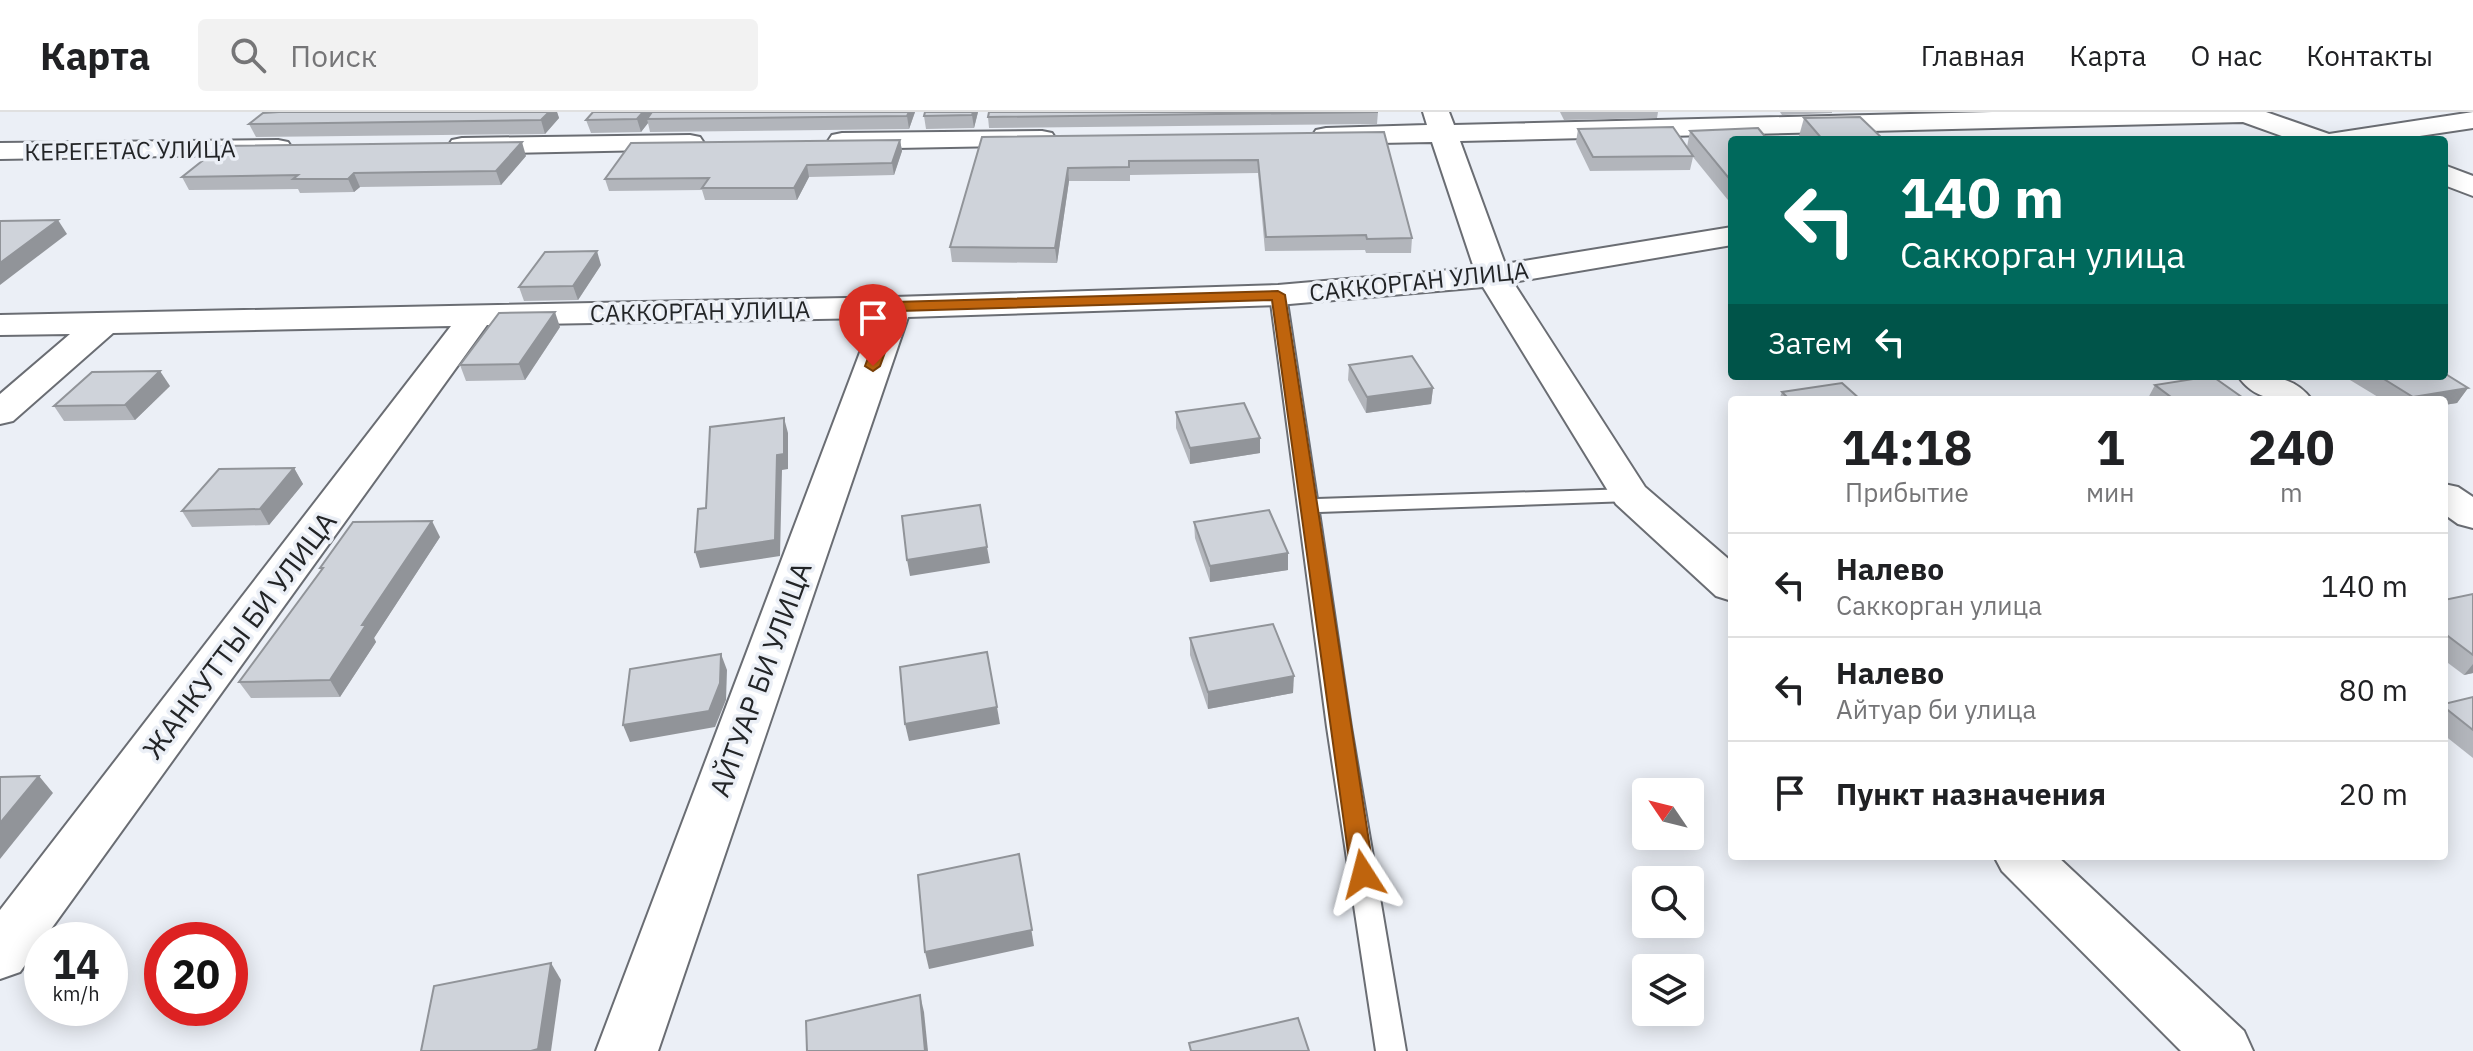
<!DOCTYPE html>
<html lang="ru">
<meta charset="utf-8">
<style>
body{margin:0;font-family:"IBM Plex Sans",sans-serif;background:#f2f2f2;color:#202124;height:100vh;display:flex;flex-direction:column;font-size:30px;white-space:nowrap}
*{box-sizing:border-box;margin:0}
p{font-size:26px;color:#757577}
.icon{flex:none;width:44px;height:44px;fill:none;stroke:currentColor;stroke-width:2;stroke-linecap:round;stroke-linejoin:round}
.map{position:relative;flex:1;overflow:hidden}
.drawer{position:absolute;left:1728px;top:284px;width:720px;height:464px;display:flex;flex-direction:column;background:#fff;border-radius:8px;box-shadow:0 4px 20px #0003}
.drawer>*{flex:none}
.hud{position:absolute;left:1728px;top:24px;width:720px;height:244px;border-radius:8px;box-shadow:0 4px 20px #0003;background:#00695c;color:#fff;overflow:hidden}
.needle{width:52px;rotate:305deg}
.controls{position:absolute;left:1632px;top:666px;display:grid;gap:16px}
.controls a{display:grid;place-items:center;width:72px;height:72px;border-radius:8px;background:#fff;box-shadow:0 4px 20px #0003;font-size:40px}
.speed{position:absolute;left:24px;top:810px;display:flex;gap:16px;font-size:40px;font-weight:700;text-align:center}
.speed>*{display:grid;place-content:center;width:104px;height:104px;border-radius:50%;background:#fff;box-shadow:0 4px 20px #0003;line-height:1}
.speed small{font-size:20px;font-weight:400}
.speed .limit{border:12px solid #d22;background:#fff;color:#111}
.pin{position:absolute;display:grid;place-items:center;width:68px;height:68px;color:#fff;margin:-82px -34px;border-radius:50% 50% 50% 0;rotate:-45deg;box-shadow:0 0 8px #0007}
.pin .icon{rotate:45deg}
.me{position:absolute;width:88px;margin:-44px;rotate:351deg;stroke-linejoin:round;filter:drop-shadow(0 0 6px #0008)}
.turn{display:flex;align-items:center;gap:28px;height:168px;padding:0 40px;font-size:36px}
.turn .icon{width:104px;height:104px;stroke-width:2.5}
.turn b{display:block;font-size:56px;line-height:68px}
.then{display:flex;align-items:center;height:76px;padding:0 40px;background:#0003;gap:16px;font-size:30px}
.eta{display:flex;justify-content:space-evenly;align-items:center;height:136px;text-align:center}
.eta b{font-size:48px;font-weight:700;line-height:56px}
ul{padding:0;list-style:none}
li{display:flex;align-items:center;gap:24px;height:104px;padding:0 40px;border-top:2px solid #e0e0e0}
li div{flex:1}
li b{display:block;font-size:30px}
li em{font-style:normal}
header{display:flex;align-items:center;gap:48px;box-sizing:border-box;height:112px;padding:0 40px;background:#fff;border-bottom:2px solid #e0e0e0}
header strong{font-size:38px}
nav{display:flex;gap:44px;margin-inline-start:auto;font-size:28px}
.search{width:560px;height:72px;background:#f2f2f2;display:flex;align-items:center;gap:20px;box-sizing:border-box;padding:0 28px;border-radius:8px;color:#757577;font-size:30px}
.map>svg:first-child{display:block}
</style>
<header>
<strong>Карта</strong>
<div class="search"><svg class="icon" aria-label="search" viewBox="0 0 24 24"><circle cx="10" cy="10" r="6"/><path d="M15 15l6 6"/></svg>Поиск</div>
<nav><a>Главная</a><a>Карта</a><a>О нас</a><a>Контакты</a></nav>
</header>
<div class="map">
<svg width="2473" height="939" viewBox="0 0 2473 939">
<rect width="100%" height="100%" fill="#ebeff6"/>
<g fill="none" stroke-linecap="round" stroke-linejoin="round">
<g stroke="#6a6d73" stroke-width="4">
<path id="service" d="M1278,178L1286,183L1317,387L1630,377L1640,383L1630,389L1319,400L1351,615L1406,939H1376L1327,615L1270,183Z"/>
</g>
<g stroke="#6a6d73" stroke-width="4">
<g id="minor">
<path d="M1423,0H1449L1454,13L1992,0H2266L2329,22L2473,0V16L2393,28H2293L2243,10L1460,29L1505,152L1732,115V133L1513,170L1645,375L1732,450V489L1716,484L1616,392L1483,175L1278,193L908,205L658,939H596L873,206L487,213L20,860L0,867V798L451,214L113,221L13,309L0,312V282L70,222L0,223V203L894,185L1278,173L1474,156L1432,30L1326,32L1316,30L1312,24L1316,18L1326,16L1427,13Z"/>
<path d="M1042,19L1052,21L1056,27L1052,33L842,37L832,35L828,29L832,23L842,21Z"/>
<path d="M690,23L700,25L704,31L700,37L462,42L452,40L448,34L452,28L462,26Z"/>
<path d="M278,28L288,30L292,36L288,42L0,47V31Z"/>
<path d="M2444,53L2473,64V84L2444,73Z"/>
<path d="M2238,264C2267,264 2293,262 2312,288C2283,288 2256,291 2238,264Z"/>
<path d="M2444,372L2458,375L2473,385V416L2458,412L2444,402Z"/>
<path d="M1994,744H2057L2244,919L2253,939H2181L2002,759Z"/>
</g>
</g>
<use href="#service" fill="#fff" fill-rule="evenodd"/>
<use href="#minor" fill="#fff" fill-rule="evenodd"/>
</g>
<g fill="#b2b5bb">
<path d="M279,0H557L559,6L545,22L256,25L249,12Z"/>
<path d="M915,0L909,17L650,20L648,11L641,20L591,21L586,8Z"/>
<path d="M925,0H978L974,16L926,17L924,4Z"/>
<path d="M1378,0L1377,12L989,16L988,5Z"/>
<path d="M1560,0H1658L1657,6L1564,8Z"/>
<path d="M1780,0H1832V1L1782,3Z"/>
<path d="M1804,6L1884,28H1802L1799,24Z"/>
<path d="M1578,17L1687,35L1690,19L1732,28V93L1693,45L1690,58L1590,59L1576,30Z"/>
<path d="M1384,20L1412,126L1411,141H1366L1365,138L1265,139L1258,61L1130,63V69H1069L1057,151L952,150L950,135L982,25Z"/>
<path d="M900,28L902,39L894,63L809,65L797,88H705L702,78L609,79L605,67Z"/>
<path d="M526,44L501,73L360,75L354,80L300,81L298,77L189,78L182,65Z"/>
<path d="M601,153L578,188L524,189L519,175Z"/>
<path d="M560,215L525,268L466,269L460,253Z"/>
<path d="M1349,253L1433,276L1431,292L1366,301L1348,268Z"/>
<path d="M2353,264H2444L2468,276L2457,291L2444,293V288H2383L2350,268Z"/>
<path d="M2155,273L2246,288H2147Z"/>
<path d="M170,274L135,308L64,309L54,294Z"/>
<path d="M1782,280L1861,288H1779Z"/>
<path d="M1176,300L1260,326V341L1190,352L1176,316Z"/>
<path d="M294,356L303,372L269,413L192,415L182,399Z"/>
<path d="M1194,410L1288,441V458L1210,470L1195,426Z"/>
<path d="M440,425L374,526L376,530L340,585L251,586L239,570L321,458L320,456Z"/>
<path d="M2473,482V561L2464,563L2444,548V488Z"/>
<path d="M1190,526L1293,581L1208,597L1190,543Z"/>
<path d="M2473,585V646L2444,623V592Z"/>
</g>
<g fill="#919499">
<path d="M549,0H557L559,6L545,22L541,8Z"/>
<path d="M643,0H656L647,7L648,11L641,20L637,7Z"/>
<path d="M909,0H915L909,17L907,4Z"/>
<path d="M973,0H978L974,16L972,3Z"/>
<path d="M900,28L902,39L894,63L892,51Z"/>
<path d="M522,30L526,44L501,73L496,59Z"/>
<path d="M807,53L809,65L797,88L794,76Z"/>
<path d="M1068,56L1069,69L1057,151L1055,136Z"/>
<path d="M354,61L360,75L354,80L348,67Z"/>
<path d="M58,108L67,122L0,173V151Z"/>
<path d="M597,139L601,153L578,188L573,174Z"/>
<path d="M555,200L560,215L525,268L519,252Z"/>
<path d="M160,259L170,274L135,308L125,293Z"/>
<path d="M1433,276L1431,292L1366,301L1367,285Z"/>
<path d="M2468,276L2457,291L2444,293V288H2411L2413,285Z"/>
<path d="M784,306L788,321V357L782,358L780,444L700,456L695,440L777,343Z"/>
<path d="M1260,326V341L1190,352V336Z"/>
<path d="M294,356L303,372L269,413L260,397Z"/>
<path d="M432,409L440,425L374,526L376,530L340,585L330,568L362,513Z"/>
<path d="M987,435L990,451L910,464L907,448Z"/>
<path d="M1288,441V458L1210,470V454Z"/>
<path d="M721,542L727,558L726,588L715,615L630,630L623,613Z"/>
<path d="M2473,552V561L2464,563Z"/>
<path d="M1294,564L1293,581L1208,597V580Z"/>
<path d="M997,595L1000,612L909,629L905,612Z"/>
<path d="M39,664L53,681L0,747V711Z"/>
<path d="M1019,742L1034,834L929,857L925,840Z"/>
<path d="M551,851L561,868L551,939H531Z"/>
<path d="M920,883L924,900L928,939H925Z"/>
</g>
<g fill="#cfd3da" stroke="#919499" stroke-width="2">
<path d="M279,0H549L541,8L249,12L263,1Z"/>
<path d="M593,0H643L637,7L586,8Z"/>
<path d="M652,0H909L907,4L647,7Z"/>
<path d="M925,0H973L972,3L924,4Z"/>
<path d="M989,0H1378L988,5Z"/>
<path d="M1860,5L1884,28H1823L1804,6Z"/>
<path d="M1673,15L1693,44L1593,45L1578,17Z"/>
<path d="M1758,16L1768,28H1732V70L1690,19Z"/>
<path d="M1384,20L1412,126L1367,127L1366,123L1266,125L1258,48L1129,49V55L1068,56L1055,136L950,135L982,25Z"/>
<path d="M900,28L892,51L807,53L794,76H702L709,66L605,67L631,31Z"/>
<path d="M522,30L496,59L354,61L348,67H293L298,63L182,65L221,34Z"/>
<path d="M58,108L0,151V109Z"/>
<path d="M597,139L573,174L519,175L545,140Z"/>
<path d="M555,200L519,252L460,253L499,201Z"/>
<path d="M1412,244L1433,276L1367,285L1349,253Z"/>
<path d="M160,259L125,293L54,294L92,260Z"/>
<path d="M2444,261L2468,276L2413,285L2379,264H2444Z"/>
<path d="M2212,264L2246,288H2175L2155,273Z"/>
<path d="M1842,271L1861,288H1790L1782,280Z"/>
<path d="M1244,291L1260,326L1190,336L1176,300Z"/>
<path d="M784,306V342L777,343L775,428L695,440L698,397L706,396L710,315Z"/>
<path d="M294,356L260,397L182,399L219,357Z"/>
<path d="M980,393L987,435L907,448L902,404Z"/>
<path d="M1269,398L1288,441L1210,454L1194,410Z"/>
<path d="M432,409L362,513H366L330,568L239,570L323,456H320L353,410Z"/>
<path d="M2473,482V543L2444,521V488Z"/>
<path d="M1273,512L1294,564L1208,580L1190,526Z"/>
<path d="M987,540L997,595L905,612L900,555Z"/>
<path d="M721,542L720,571L709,599L623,613L630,557Z"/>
<path d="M2473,585V618L2444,595V592Z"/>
<path d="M39,664L0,711V665Z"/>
<path d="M1019,742L1032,818L925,840L918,763Z"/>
<path d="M551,851L538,937L531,939H421L434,874Z"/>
<path d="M920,883L925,939H807L806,909Z"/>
<path d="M1298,906L1309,939H1191L1189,931Z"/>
</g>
<path fill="#bf640d" stroke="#7c4108" stroke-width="2" d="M1278,179L1285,183L1374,762L1371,769L1363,772L1355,769L1351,762L1272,188L900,199L880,254L873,259L865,254L887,195L894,190Z"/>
<g text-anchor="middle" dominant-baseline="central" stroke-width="7" stroke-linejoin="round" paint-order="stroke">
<g font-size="24" fill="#232527" stroke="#ebeff6">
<text transform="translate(130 38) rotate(-1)">КЕРЕГЕТАС УЛИЦА</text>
<text transform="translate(1419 169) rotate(-6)">САККОРГАН УЛИЦА</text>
<text transform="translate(700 199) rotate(-1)">САККОРГАН УЛИЦА</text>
</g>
<g font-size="28" fill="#232527" stroke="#ebeff6">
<text transform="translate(239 523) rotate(-53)">ЖАНКУТТЫ БИ УЛИЦА</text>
<text transform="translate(760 567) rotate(-70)">АЙТУАР БИ УЛИЦА</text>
</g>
</g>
</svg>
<div class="controls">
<a><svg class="needle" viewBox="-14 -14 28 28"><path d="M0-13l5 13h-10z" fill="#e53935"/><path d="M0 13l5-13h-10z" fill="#757577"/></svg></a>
<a><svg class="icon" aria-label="search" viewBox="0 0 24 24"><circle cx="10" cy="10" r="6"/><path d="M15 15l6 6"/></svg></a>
<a><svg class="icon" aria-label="layers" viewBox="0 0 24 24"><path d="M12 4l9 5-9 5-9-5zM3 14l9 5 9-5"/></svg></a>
</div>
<div class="speed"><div>14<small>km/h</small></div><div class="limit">20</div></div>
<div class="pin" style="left:873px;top:254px;background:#d93025"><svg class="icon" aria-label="arrive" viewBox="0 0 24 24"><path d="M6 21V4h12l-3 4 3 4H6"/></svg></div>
<svg class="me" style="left:1363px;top:762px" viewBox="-20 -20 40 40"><path d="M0-17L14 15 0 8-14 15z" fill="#bf640d" stroke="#fff" stroke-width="4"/></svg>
<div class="hud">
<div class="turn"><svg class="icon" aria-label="left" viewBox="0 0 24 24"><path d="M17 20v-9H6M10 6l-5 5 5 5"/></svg><div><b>140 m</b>Саккорган улица</div></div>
<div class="then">Затем<svg class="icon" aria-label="left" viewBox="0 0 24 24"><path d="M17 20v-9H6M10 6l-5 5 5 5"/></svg></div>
</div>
<section class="drawer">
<div class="eta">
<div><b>14:18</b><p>Прибытие</p></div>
<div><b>1</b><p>мин</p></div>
<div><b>240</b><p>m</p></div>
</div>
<ul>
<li><svg class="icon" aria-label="left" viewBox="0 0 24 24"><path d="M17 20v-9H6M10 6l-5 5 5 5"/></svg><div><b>Налево</b><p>Саккорган улица</p></div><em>140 m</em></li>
<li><svg class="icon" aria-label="left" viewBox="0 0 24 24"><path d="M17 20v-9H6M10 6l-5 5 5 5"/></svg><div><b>Налево</b><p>Айтуар би улица</p></div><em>80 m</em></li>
<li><svg class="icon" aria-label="arrive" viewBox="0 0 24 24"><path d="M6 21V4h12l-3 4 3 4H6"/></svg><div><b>Пункт назначения</b></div><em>20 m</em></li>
</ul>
</section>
</div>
